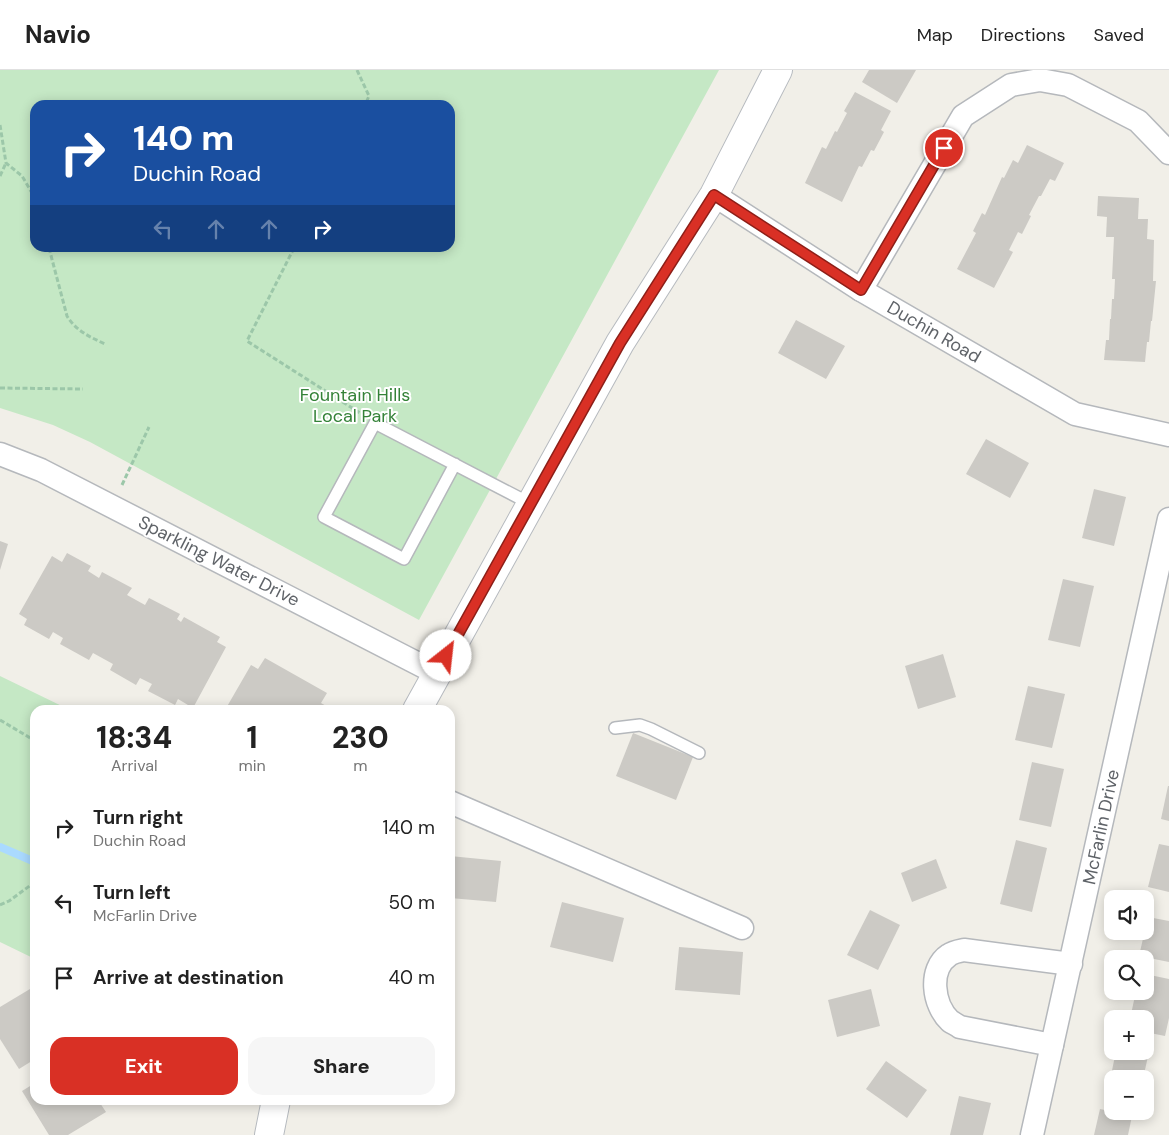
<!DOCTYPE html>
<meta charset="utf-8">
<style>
body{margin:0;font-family:"DM Sans",sans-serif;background:#f6f6f6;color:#222;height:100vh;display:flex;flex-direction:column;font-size:19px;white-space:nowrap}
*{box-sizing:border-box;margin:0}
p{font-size:16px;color:#767676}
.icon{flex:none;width:28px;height:28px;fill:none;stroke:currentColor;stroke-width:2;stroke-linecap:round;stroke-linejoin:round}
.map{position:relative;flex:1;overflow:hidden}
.details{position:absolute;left:30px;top:635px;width:425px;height:400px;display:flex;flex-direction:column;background:#fff;border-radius:15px;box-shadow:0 2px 12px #0003}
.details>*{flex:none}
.banner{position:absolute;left:30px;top:30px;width:425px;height:152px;border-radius:15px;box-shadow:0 2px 12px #0003;background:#1a4fa0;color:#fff;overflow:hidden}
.buttons{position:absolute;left:1104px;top:820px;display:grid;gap:10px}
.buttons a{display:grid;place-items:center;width:50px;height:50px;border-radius:10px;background:#fff;box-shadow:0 2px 12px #0003;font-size:25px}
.pin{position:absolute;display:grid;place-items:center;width:42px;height:42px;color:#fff;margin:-21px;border:2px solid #fff;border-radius:50%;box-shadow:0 1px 5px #0007}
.me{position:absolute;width:55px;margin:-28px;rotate:29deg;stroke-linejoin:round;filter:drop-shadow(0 0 4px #0008)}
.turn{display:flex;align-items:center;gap:18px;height:105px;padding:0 20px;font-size:22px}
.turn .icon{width:65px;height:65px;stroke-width:2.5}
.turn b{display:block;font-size:35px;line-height:42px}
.lanes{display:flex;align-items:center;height:48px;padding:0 20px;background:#0003;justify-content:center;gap:25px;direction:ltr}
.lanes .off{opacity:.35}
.eta{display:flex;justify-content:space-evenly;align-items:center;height:85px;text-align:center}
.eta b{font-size:30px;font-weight:800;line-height:35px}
.primary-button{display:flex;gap:10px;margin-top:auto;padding:10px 20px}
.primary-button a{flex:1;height:58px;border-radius:15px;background:#d93025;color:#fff;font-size:20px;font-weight:800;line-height:58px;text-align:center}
.primary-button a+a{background:#f6f6f6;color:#222}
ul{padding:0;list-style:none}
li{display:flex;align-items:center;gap:15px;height:75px;padding:0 20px}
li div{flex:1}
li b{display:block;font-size:19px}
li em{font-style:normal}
header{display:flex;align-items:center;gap:30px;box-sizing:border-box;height:70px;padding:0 25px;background:#fff;border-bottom:1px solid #e0e0e0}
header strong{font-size:24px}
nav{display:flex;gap:28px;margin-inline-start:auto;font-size:18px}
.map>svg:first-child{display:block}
</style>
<header>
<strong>Navio</strong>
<nav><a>Map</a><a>Directions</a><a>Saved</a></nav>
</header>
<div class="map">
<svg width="1169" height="1065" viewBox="0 0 1169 1065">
<rect width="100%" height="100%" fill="#f1efe8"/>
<g fill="#c5e8c5" fill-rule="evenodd">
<path d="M0,0H719L419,550L90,372L53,355L0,338ZM35,35H450V178H35Z"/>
<path d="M0,606L70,640H35V889L0,872Z"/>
</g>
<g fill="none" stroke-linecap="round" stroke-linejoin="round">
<path stroke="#aadaff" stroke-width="8" d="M0,777L35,792"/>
</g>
<g fill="#cccac5">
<path d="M869,0H916L897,33L862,12Z"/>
<path d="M855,22L891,41L881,60L884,62L874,81L871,80L862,97L859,96L842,132L805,113L822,77L826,79L835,61L837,62L847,43L844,41Z"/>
<path d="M1027,75L1064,93L1055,111L1050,109L1041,126H1039L1029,145L1031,146L1022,164L1018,162L1009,180L1013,182L994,218L957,199L976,163L973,161L982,143L985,145L1002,107L1004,108L1013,90L1018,93Z"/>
<path d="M1098,126L1139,128L1138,149H1148L1147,169L1154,170L1153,211H1156L1152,251H1151L1149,272H1147L1145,292L1104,290L1106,270H1109L1110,249H1111L1112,229H1114L1115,209H1112L1114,167H1106L1107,147L1097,146Z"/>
<path d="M796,250L845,276L826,309L778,283Z"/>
<path d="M986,369L1029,393L1010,428L966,404Z"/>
<path d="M1094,419L1126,427L1114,476L1082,468Z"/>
<path d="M0,471L8,474L0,500Z"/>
<path d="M67,483L91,496L88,501L99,508L102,502L132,518L127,525L145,535L149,528L180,544L177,549L181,552L184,547L220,567L217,572L226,577L193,638L178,629L175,635L148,621L152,614L140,608L136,615L110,600L113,594L93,583L89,590L60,574L63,568L53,562L49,569L24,555L27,549L19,544L52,486L62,492Z"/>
<path d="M1063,509L1094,516L1080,577L1048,570Z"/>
<path d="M943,584L956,627L918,639L905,596Z"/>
<path d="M265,588L327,623L321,633L333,640H225L251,595L258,599Z"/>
<path d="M1028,616L1065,624L1052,678L1015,670Z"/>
<path d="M633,663L693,687L676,730L616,706Z"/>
<path d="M1032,692L1064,699L1051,757L1019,750Z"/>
<path d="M1168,716H1169V751L1161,749Z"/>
<path d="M1016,770L1047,778L1032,842L1000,834Z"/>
<path d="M1159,774L1169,776V822L1148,817Z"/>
<path d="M450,786L501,791L496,832L450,828Z"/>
<path d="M936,789L947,818L912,832L901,803Z"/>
<path d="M562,832L624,848L613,892L550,877Z"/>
<path d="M870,840L900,855L878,900L847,885Z"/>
<path d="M1148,847L1169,851V892L1139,886Z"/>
<path d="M679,877L743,882L740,925L675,920Z"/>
<path d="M1145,904L1169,909V948L1165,966L1145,962V949H1130L1136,921H1145Z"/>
<path d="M35,916V989L19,999L0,969V937Z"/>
<path d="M871,919L880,956L837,967L828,930Z"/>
<path d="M1145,976L1150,977L1143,1009H1112V1021L1108,1020L1116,981H1145Z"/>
<path d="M886,991L927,1020L907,1048L866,1019Z"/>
<path d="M35,1013V1030H98L106,1042L68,1065H49L22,1021Z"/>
<path d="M959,1026L991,1033L983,1065H950Z"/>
<path d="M1100,1039L1132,1046L1128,1065H1094Z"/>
</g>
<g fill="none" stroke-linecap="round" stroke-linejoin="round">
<g stroke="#b5b8bc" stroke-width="14">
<g id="lane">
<path d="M455,394L404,489L324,447L375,353L531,434"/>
<path d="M615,658L640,655L651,659L699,683"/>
</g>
</g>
<g stroke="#b5b8bc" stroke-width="25">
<g id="street">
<path d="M714,125L861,220L1075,344L1169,365"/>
<path d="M861,220L963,46L1011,15L1040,10L1068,15L1138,51L1169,83"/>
<path d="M0,384L41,400L436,603"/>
<path d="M450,732L742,858"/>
<path d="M1052,975L960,957C957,955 953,953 950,951C933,935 928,899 949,885C953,882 959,881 964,880L1071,894"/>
<path d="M1032,1065L1169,449"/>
</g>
</g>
<g stroke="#b6babf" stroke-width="30">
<g id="secondary">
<path d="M417,640L620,273L714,125L778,0"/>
<path d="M269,1065L276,1030"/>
</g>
</g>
<g stroke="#9cc7a9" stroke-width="3" stroke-dasharray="5 2.5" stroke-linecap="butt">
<path d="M357,0L369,26L365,35"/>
<path d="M0,55L6,93L22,106L32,123L35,131"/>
<path d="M0,106L6,93"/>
<path d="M49,178L67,246C76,261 90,267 105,274"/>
<path d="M294,178L247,271L360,343"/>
<path d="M0,318L83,319"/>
<path d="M122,415L149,357"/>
<path d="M0,650L32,669L35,675"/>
<path d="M0,835L9,831L35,812"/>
</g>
<use href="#lane" stroke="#fff" stroke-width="11"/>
<use href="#street" stroke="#fff" stroke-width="22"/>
<use href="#secondary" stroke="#fff" stroke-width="28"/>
</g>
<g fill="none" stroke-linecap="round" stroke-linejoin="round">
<g stroke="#8d1f18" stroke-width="12">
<path id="route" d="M446,586L620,273L714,125L861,220L944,78"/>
</g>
<use href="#route" stroke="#d93025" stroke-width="9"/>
</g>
<g text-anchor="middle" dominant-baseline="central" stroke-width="4" stroke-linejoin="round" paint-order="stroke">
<g font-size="18" fill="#5f6368" stroke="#fff">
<text transform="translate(934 262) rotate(30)">Duchin Road</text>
<text transform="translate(219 491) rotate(27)">Sparkling Water Drive</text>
<text transform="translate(1101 757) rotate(-78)">McFarlin Drive</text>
</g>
<g font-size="18" fill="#348238" stroke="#fff">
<text x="355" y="325">Fountain Hills<tspan x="355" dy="21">Local Park</tspan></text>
</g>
</g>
</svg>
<div class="buttons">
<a><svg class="icon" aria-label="sound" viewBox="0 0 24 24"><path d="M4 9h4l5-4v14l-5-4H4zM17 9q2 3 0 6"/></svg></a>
<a><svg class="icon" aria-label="search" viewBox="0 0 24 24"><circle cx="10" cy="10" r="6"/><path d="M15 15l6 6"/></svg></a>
<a>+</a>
<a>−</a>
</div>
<div class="pin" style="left:944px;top:78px;background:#d93025"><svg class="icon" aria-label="arrive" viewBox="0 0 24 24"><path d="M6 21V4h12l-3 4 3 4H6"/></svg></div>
<svg class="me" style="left:446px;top:586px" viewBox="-20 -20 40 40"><circle r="19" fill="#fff"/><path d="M0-13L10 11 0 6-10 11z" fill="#d93025"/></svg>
<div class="banner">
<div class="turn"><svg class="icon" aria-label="right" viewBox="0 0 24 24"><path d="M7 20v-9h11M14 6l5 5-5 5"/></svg><div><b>140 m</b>Duchin Road</div></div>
<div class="lanes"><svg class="icon off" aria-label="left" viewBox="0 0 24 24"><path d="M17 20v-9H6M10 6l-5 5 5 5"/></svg><svg class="icon off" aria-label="ahead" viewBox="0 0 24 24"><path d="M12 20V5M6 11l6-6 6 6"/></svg><svg class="icon off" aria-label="ahead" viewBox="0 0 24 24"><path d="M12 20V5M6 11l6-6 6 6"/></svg><svg class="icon" aria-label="right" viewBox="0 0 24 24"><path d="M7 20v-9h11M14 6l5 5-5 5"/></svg></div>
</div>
<section class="details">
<div class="eta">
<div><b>18:34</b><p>Arrival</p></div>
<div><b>1</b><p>min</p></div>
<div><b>230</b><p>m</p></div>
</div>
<ul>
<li><svg class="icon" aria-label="right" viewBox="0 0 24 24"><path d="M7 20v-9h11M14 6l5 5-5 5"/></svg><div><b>Turn right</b><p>Duchin Road</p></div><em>140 m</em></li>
<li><svg class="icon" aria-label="left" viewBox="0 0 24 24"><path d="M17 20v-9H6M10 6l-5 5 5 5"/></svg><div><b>Turn left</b><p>McFarlin Drive</p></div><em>50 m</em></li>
<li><svg class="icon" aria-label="arrive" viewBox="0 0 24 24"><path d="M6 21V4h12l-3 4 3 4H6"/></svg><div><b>Arrive at destination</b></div><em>40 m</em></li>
</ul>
<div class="primary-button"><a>Exit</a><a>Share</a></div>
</section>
</div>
